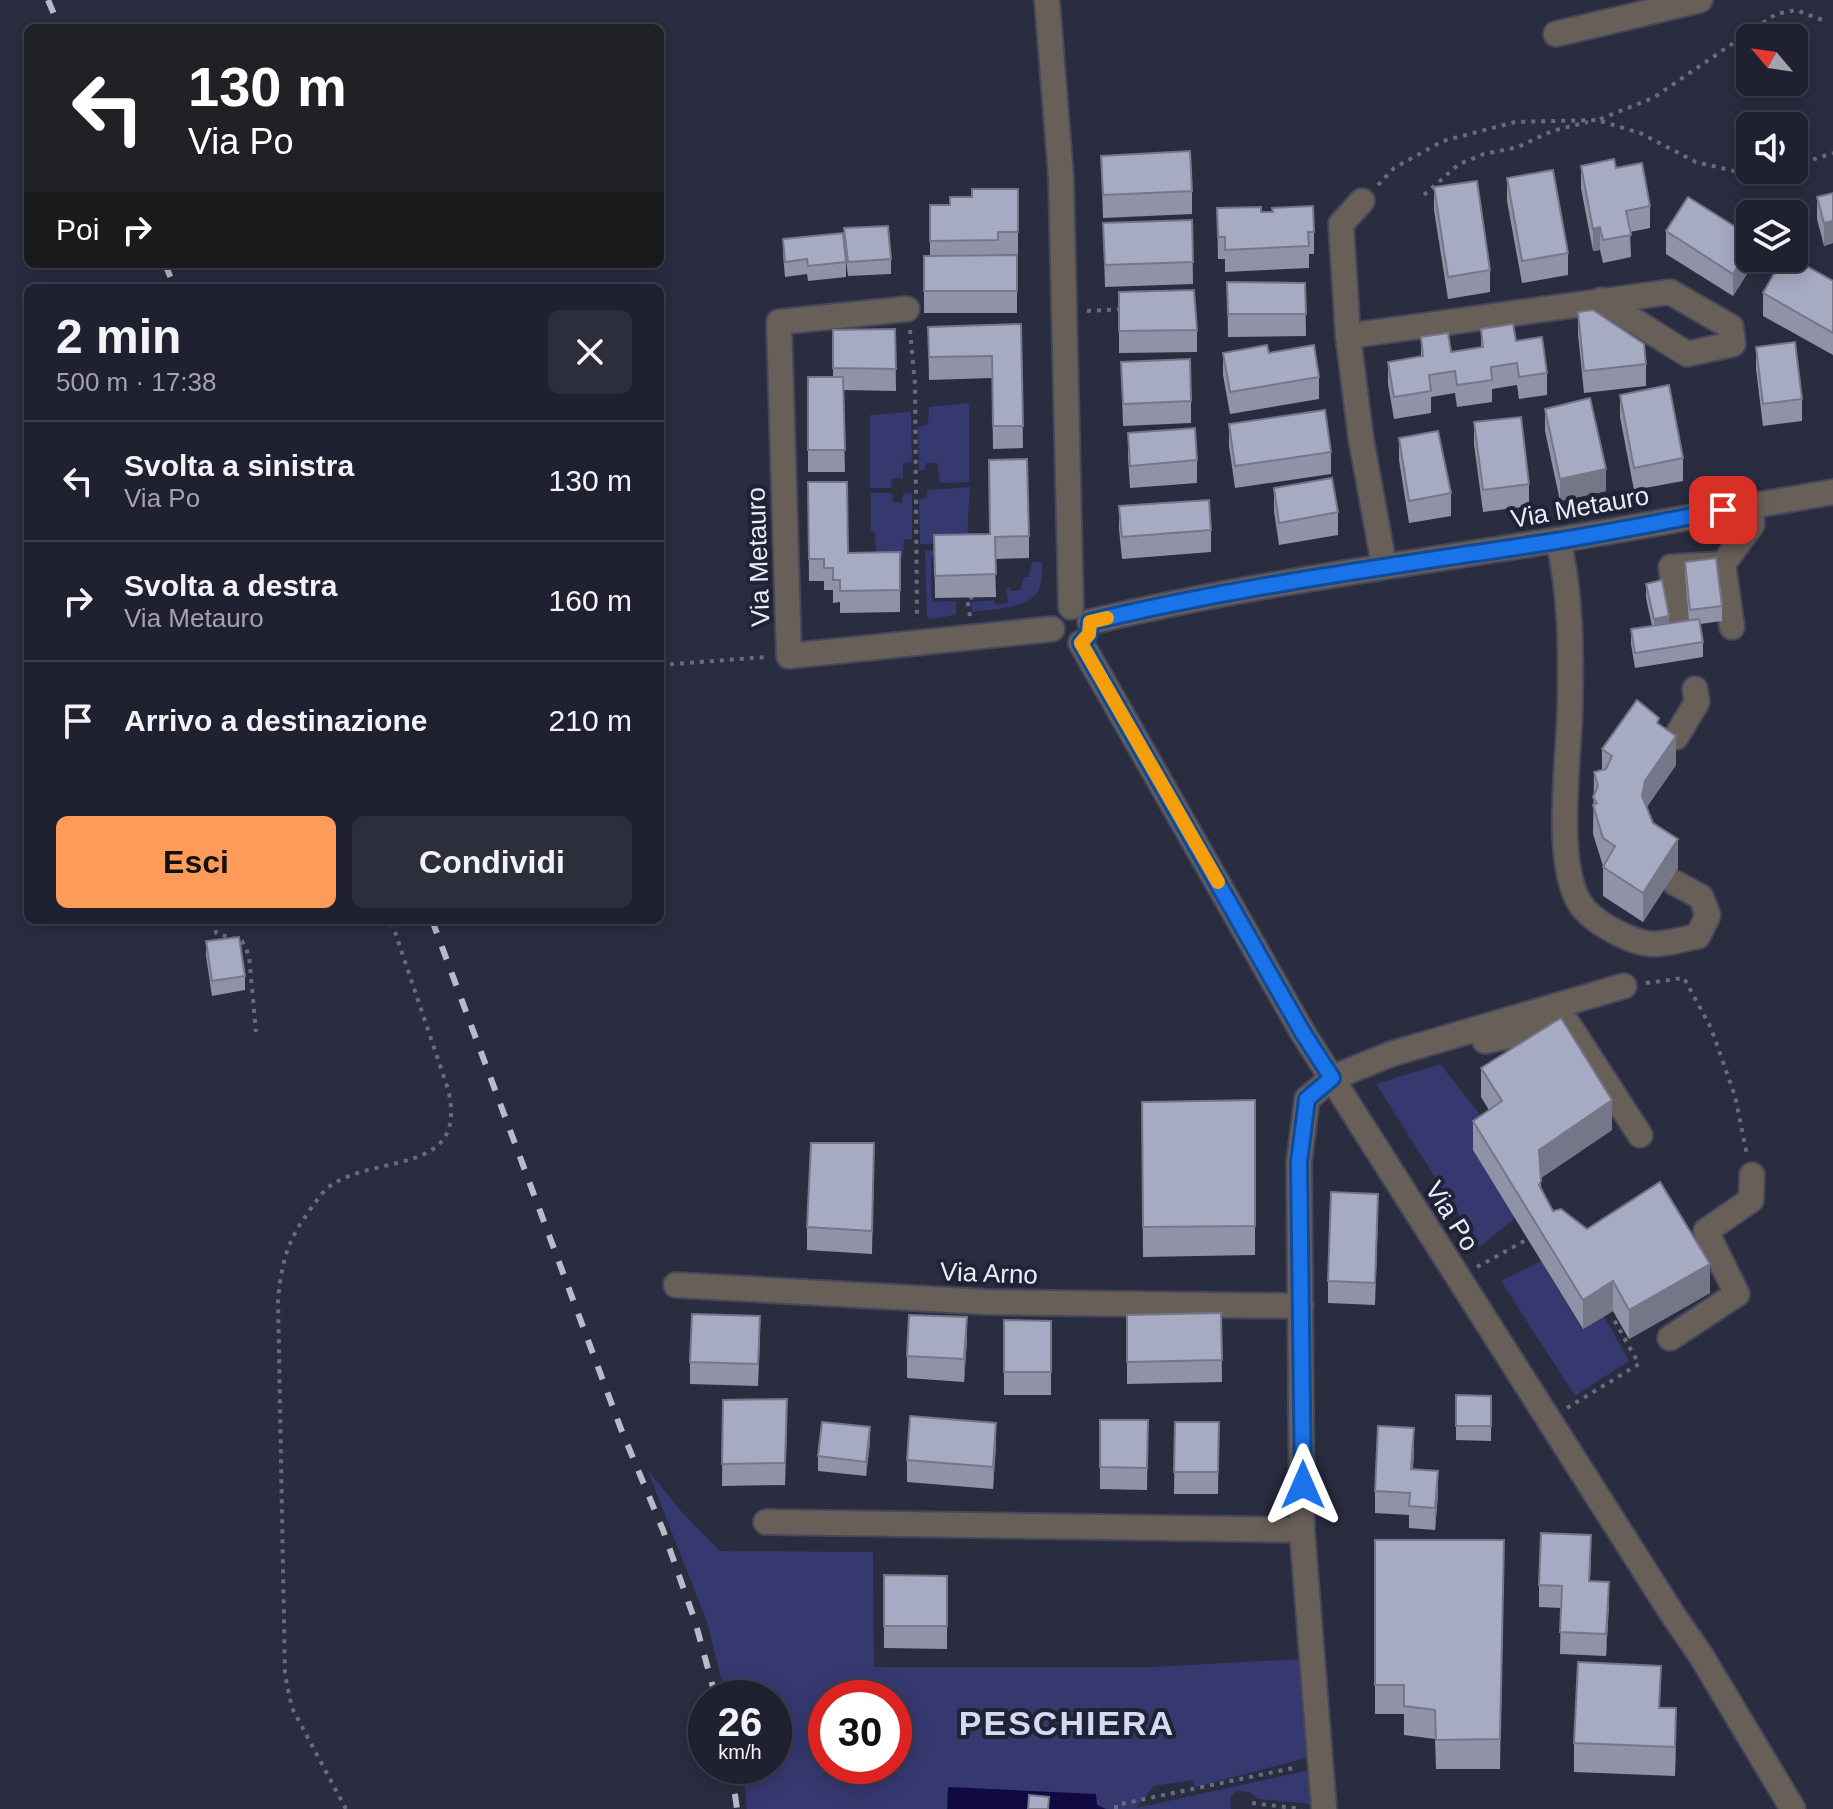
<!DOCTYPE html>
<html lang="it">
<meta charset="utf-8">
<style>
body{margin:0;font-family:Helvetica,sans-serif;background:#2d2e3c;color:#f1f3f6;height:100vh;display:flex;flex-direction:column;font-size:30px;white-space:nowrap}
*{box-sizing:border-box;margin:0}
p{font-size:26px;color:#a2a3ab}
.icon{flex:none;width:44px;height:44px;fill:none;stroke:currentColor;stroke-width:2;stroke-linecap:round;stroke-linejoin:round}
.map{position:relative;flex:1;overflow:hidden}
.details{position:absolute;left:24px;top:284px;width:640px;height:640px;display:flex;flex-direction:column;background:#202130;border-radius:12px;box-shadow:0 4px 20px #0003,0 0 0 2px #3d3e4c}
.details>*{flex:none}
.top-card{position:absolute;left:24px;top:24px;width:640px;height:244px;border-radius:12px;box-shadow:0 4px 20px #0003,0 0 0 2px #3d3e4c;background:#202124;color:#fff;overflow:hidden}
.needle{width:52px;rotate:299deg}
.fabs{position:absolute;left:1736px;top:24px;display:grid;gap:16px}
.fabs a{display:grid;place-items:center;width:72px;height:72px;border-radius:12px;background:#202130;box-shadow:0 4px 20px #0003,0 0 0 2px #3d3e4c;font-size:40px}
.speed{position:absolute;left:688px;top:1680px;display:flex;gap:16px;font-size:40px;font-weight:700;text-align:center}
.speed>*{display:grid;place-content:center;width:104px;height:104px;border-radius:50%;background:#202130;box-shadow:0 4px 20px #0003,0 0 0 2px #3d3e4c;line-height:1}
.speed small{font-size:20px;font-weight:400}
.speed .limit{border:12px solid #d22;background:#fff;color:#111}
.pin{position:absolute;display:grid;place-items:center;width:68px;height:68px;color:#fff;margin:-34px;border-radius:16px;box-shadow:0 4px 12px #0006}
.me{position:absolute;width:88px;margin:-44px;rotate:0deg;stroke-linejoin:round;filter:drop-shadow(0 0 6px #0008)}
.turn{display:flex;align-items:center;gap:28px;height:168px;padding:0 32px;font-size:36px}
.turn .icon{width:104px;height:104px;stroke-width:2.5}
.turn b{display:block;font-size:56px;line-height:68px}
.then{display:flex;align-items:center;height:76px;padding:0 32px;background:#0003;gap:16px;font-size:30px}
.round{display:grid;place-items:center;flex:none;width:84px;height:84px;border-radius:12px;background:#2d2e3c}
.headline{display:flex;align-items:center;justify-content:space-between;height:136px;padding:0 32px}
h1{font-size:48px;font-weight:700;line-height:60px}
.primary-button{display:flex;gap:16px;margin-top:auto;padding:16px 32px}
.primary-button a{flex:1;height:92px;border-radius:12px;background:#fe9b58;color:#111;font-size:32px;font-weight:700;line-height:92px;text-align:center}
.primary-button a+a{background:#2d2e3c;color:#f1f3f6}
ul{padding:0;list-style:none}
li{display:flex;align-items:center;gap:24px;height:120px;padding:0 32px;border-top:2px solid #3d3e4c}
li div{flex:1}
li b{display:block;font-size:30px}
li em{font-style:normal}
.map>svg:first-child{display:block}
</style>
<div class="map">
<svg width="1833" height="1809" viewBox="0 0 1833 1809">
<rect width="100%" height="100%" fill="#2a2c40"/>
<g fill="#363870" fill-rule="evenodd">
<path d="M969,403V482L940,483L937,463H926L925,470H919L918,427L928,425L929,407Z"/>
<path d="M911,412L912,462L903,463V478H892L891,488H870V415Z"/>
<path d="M970,487C969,506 967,523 968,543L920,544L919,499L927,498V490Z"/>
<path d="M871,493H892L893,502L902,503L903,494L912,493V539L904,540L903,558H876L875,532L871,531Z"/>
<path d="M987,548V554L931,557L932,602L956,601V615L931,619L927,618L925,551Z"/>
<path d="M1032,562H1042C1042,570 1043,581 1039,589C1030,610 991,609 972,612L971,602L994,600L996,605L1008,603L1006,588L1010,587L1011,591L1020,590L1024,577H1029Z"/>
<path d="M1440,1064L1496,1135L1515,1218L1479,1247L1376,1084Z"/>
<path d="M1541,1261L1582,1329L1604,1316L1629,1361L1575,1396L1501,1281Z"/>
<path d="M647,1469L679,1509L720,1551L873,1552L874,1667H1150L1303,1659L1310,1757L1195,1787L1192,1780L1154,1786L1136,1808L1310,1770L1312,1804L1258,1799L1250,1792L1236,1791L1230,1798L1231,1809H747L743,1766H774V1698H726L707,1622ZM826,1698H894V1766H826Z"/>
</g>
<path fill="#110942" d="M948,1787L1096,1794L1097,1805L1106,1809H947Z"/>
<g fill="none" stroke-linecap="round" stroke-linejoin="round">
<g stroke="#45475a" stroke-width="28">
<g id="minor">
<path d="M1047,0L1061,177L1071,607"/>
<path d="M1556,34L1700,0"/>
<path d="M1362,201L1341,224L1348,336L1361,439L1384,565"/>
<path d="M907,309L779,322L789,656L1052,629"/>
<path d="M1348,336L1670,292L1731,327L1733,344L1687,354L1601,300"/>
<path d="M1558,540C1571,593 1571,651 1570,705C1570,754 1551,874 1585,910C1599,925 1635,945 1656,944C1670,943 1685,939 1698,936L1708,915L1701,897L1675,883"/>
<path d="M1723,564L1732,627"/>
<path d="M1090,622C1244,585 1401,565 1557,540C1649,526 1741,507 1833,492"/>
<path d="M1680,635L1671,567L1723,564L1752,525L1751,505"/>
<path d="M1081,643L1303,1033L1673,1615L1700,1654L1793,1809"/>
<path d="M1676,737L1697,702L1695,689"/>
<path d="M1485,1041L1568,1024L1640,1135"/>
<path d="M676,1285L986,1302L1301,1306"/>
<path d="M1670,1338L1737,1294L1706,1231L1751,1200L1752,1175"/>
<path d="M766,1522L1302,1530"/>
<path d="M1324,1809L1302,1530L1299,1162L1307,1099L1332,1078L1391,1054L1624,986"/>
</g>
</g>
<g stroke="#6a6c7d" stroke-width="4" stroke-dasharray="4 6" stroke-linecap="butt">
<path d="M1600,119L1653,98L1776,14L1796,10L1822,20"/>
<path d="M1794,166L1833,153"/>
<path d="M1378,185L1394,168L1443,141L1515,122L1597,120L1640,133L1696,162L1734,171L1782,170"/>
<path d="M1424,195L1459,164L1484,154L1518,147L1552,131L1588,122"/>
<path d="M1087,311L1124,309"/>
<path d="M910,330L915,385L917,620"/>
<path d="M970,616L967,599L973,597"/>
<path d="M660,665L767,657"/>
<path d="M216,920V933L242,941L249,955L256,1032"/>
<path d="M1646,983L1684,978L1711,1028L1735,1096L1747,1155"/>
<path d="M1477,1267L1528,1239"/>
<path d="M1567,1408L1639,1364L1613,1318"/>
<path d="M1252,1803L1302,1809"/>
<path d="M346,1809L292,1708L285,1675L278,1298C283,1257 287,1241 312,1207C318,1199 324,1189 333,1184C380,1154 469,1175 448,1089L391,920"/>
<path d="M1116,1809V1805L1298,1767"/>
</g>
<use href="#minor" stroke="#695f59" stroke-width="24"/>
<g stroke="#b9bbca" stroke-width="6" stroke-dasharray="14 14" stroke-linecap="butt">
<path d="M48,0L60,28"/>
<path d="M165,264L175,288"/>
<path d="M432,920L621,1429L663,1530L695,1621L716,1698"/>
<path d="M731,1766L737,1809"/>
</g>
</g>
<g fill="#9092a8">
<path d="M1101,156L1192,191V214L1103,218Z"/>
<path d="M1581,166L1616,168L1650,206V228L1630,232L1631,257L1603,263L1600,250L1593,251L1581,188Z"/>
<path d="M1507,178L1568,253V275L1522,283L1507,201Z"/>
<path d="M1434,187L1490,270V292L1448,299L1434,210Z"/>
<path d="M1018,189V254H998L1017,255V313H924V256H930V205H950L972,197Z"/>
<path d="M1833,193V243L1824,246L1817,219V197Z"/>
<path d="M1217,208L1261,212L1314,232V254H1309V268L1225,272V259H1218Z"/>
<path d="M1192,220L1193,284L1105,287L1103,223Z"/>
<path d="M844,228L891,259V274L848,276L844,243Z"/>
<path d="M1666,231L1755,258V261L1733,296L1666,254Z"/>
<path d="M783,239L846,262V277L808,281L807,274L785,277L783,254Z"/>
<path d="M1833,281V355L1763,316V293Z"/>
<path d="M1227,282L1305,283L1306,336L1228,337Z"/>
<path d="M1119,292L1197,330V352L1119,353Z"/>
<path d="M1578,312L1646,364V386L1584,393L1578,334Z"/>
<path d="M1021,324L1023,448L993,449L992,378L929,380L928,327Z"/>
<path d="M895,329L896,391L843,390L845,472H808V377H833V330Z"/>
<path d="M1481,329L1516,341L1547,373V395L1519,399L1517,385L1492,389V402L1457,407L1455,393L1431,397V413L1394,419L1388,384V362L1421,357V337L1451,352L1481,347Z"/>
<path d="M1756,347L1802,399V421L1763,426L1756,369Z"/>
<path d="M1223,353H1269L1319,377V399L1230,414L1223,375Z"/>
<path d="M1121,362L1191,401V423L1123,426Z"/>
<path d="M1620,395L1683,458V481L1634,490L1620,417Z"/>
<path d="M1545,409L1606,491L1560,501L1545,431Z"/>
<path d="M1474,422L1529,484V506L1483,512L1474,444Z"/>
<path d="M1229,424L1331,452V474L1235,488L1229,446Z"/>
<path d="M1128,433L1197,460V483L1130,488L1128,456Z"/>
<path d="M1399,438L1451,493V516L1409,523L1399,460Z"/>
<path d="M808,482L848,553L900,552V612L840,613V602L833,603V590H824V581H809Z"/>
<path d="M1274,488L1338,512V535L1279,545L1274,511Z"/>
<path d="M1119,506L1211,530V552L1122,559L1119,529Z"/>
<path d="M934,535L1029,536V558L995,559L996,597L935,598Z"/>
<path d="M1685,562L1722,606V621L1700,624L1703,642V657L1635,668L1631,644V629L1652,626L1646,598V584L1669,623L1689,620L1685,577Z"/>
<path d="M1659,724L1676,765L1646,808L1653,823L1678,868L1643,922L1603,896V866L1593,834L1594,772L1602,770V749Z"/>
<path d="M206,941L245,976V990L212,996L206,956Z"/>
<path d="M1481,1068L1612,1130L1541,1178V1190L1553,1211L1710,1293L1629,1339L1613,1311L1583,1329L1473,1150V1121L1489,1110L1481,1097Z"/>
<path d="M1255,1100V1255L1143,1257L1142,1102Z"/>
<path d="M874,1165L872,1254L807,1250V1227Z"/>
<path d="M1378,1216L1375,1305L1328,1303V1281Z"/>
<path d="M1221,1313L1222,1382L1127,1384V1315Z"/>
<path d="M1004,1320L1051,1321V1395H1004Z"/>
<path d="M760,1338L758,1386L690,1384V1362Z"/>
<path d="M967,1339L964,1382L907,1378V1356Z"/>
<path d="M1456,1395L1491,1396V1441L1456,1440Z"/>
<path d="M723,1400L787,1421L785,1485L722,1486Z"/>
<path d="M1100,1420H1148L1147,1490L1100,1489Z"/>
<path d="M1175,1422H1219L1218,1494H1174Z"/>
<path d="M870,1442L866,1476L818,1471V1456Z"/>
<path d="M996,1445L993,1489L907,1482V1460Z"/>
<path d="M1414,1450L1413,1469L1438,1494L1435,1530L1409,1528V1515L1375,1513V1491Z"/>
<path d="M1375,1540H1504L1500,1769H1436L1435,1739L1404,1735V1714H1375Z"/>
<path d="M1591,1557L1590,1581L1609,1604L1606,1656L1560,1654L1561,1608L1539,1607V1585Z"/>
<path d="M884,1575L947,1576V1649L884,1648Z"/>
<path d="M1661,1708L1676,1738L1675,1776L1574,1772V1743Z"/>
</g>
<g fill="#757788">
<path d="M1833,221V243L1824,246V223Z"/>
<path d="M1600,227V250L1593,251V229Z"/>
<path d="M1750,246V258H1755V261L1733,296V274Z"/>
<path d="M1606,469V491L1560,501V479Z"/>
<path d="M1669,616V631L1654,634V619Z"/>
<path d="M1676,736V765L1645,810L1642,796L1645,781Z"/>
<path d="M1678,839V868L1643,922V893Z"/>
<path d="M1612,1100V1130L1539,1179V1150Z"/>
<path d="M1710,1264V1293L1629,1339V1310Z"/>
<path d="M1613,1281V1311L1583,1329V1300Z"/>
<path d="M967,1317V1339L964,1382V1359Z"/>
<path d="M996,1423V1445L993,1489V1467Z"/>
<path d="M870,1427V1442L866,1476V1462Z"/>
<path d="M1414,1428V1450L1411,1491V1469Z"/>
<path d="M1438,1471V1494L1435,1530V1508Z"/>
<path d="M1609,1582V1604L1606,1656V1634Z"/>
<path d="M1676,1708V1738L1675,1776V1747Z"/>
</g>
<g fill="#a7aac3" stroke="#757788" stroke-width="2">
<path d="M1190,151L1192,191L1103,195L1101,156Z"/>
<path d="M1614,159L1616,168L1642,163L1650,206L1626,211L1631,235L1603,240L1600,227L1593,229L1581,166Z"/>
<path d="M1553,170L1568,253L1522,261L1507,178Z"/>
<path d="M1477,181L1490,270L1448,277L1434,187Z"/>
<path d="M972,189H1018V232H998V240L930,241V205H950V197H972Z"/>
<path d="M1833,193V221L1824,223L1817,197Z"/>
<path d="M1688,197L1750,236V246L1733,274L1666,231Z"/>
<path d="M1313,206L1314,232H1308L1309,246L1225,250V237H1218L1217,208L1261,207V212H1273L1272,208Z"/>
<path d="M1192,220L1193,262L1105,265L1103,223Z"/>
<path d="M888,226L891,259L848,262L844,228Z"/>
<path d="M843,233L846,262L808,266L807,259L785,262L783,239Z"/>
<path d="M1017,255V291H924V256Z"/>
<path d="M1783,258H1792L1833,281V333L1763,293Z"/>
<path d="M1227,282L1305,283L1306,314H1228Z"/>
<path d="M1194,290L1197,330L1119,331V292Z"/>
<path d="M1593,310L1644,344L1646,364L1584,371L1578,312Z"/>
<path d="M1021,324L1023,426H993L992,356L929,357L928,327Z"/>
<path d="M1513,324L1516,341L1542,337L1547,373L1519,377L1517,363L1491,367L1492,380L1457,385L1455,371L1429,375L1431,391L1394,397L1388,362L1423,356L1421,337L1448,333L1451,352L1483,347L1481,329Z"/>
<path d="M895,329L896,369L833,368V330Z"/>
<path d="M1795,342L1802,399L1763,404L1756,347Z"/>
<path d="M1267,345L1269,353L1314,345L1319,377L1230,392L1223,353Z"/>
<path d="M1190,359L1191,401L1123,404L1121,362Z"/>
<path d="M808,377H843L845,450H808Z"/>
<path d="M1669,385L1683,458L1634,468L1620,395Z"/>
<path d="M1590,398L1606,469L1560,479L1545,409Z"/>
<path d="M1325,410L1331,452L1235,466L1229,424Z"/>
<path d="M1521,417L1529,484L1483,490L1474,422Z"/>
<path d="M1195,428L1197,460L1130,466L1128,433Z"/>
<path d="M1438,431L1451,493L1409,501L1399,438Z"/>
<path d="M1027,459L1029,536L995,537L996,574L935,576L934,535L990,534L989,460Z"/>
<path d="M1332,478L1338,512L1279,523L1274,488Z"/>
<path d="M808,482H847L848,553L900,552V590L840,591V580H833V568H824V559H809Z"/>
<path d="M1209,500L1211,530L1122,537L1119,506Z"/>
<path d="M1716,558L1722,606L1690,610L1685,562Z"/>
<path d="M1662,580L1669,616L1654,619L1646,584Z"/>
<path d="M1699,619L1703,642L1635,653L1631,629Z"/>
<path d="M1637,700L1659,718L1657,723L1676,736L1645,781L1642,796L1653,823L1678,839L1643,893L1603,867L1615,846L1603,838L1593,805L1597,803L1593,797L1598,786L1594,772L1606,769L1612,756L1602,749Z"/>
<path d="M239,937L245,976L212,981L206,941Z"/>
<path d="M1561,1018L1612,1100L1539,1150L1541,1181L1539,1185L1553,1211L1561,1209L1587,1229L1660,1182L1710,1264L1629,1310L1613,1281L1583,1300L1473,1121L1502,1101L1481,1068Z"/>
<path d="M1255,1100V1226L1143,1227L1142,1102Z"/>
<path d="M811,1143H874L872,1231L807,1227Z"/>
<path d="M1331,1192L1378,1194L1375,1283L1328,1281Z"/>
<path d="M1221,1313L1222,1360L1127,1362V1315Z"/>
<path d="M692,1314L760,1316L758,1364L690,1362Z"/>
<path d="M909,1315L967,1317L964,1359L907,1356Z"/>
<path d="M1004,1320L1051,1321V1372H1004Z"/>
<path d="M1456,1395L1491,1396V1426H1456Z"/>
<path d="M787,1399L785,1463L722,1464L723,1400Z"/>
<path d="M910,1416L996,1423L993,1467L907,1460Z"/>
<path d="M1100,1420H1148L1147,1468L1100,1467Z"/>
<path d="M822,1422L870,1427L866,1462L818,1456Z"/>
<path d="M1175,1422H1219L1218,1472H1174Z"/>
<path d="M1378,1426L1414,1428L1411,1469L1438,1471L1435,1508L1409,1506L1410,1493L1375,1491Z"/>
<path d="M1541,1533L1591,1535L1589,1581L1609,1582L1606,1634L1560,1632L1562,1586L1539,1585Z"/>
<path d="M1375,1540H1504L1500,1739L1436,1740L1435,1710L1404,1706V1685H1375Z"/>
<path d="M884,1575L947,1576V1626H884Z"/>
<path d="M1578,1662L1661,1666L1659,1708H1676L1675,1747L1574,1743Z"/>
<path d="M1029,1795L1049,1797L1048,1809H1028Z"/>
</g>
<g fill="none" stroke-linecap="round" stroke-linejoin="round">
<g stroke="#114b97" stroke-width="20">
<path id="route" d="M1303,1485L1299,1162L1307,1099L1332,1078L1303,1033L1081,643L1089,634L1090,622C1243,585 1400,565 1556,541C1612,532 1668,521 1723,510"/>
</g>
<use href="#route" stroke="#1a73e8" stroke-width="14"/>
<path stroke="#f59e0b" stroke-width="14" d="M1107,618L1090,622L1089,634L1081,643L1218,882"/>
</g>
<g text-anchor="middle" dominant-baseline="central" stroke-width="8" stroke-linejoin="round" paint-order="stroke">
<g font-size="26" fill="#e9ebf8" stroke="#202235">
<text transform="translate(1580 507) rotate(-10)">Via Metauro</text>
<text transform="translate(758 557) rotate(-92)">Via Metauro</text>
<text transform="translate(1452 1216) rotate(58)">Via Po</text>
<text transform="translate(989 1273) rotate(2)">Via Arno</text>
</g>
<g font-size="34" font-weight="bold" letter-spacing="2" fill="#d5d9f2" stroke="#202235">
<text x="1067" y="1723">PESCHIERA</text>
</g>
</g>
</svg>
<div class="fabs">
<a><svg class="needle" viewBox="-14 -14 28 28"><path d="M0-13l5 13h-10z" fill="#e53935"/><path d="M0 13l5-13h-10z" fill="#a2a3ab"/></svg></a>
<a><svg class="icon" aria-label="sound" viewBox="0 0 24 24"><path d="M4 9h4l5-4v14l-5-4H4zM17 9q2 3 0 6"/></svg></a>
<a><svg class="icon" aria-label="layers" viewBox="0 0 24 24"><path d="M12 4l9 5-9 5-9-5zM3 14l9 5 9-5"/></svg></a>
</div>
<div class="speed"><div>26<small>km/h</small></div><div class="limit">30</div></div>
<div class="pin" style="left:1723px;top:510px;background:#d93025"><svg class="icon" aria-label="arrive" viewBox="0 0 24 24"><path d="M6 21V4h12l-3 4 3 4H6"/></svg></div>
<svg class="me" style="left:1303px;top:1485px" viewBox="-20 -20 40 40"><path d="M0-17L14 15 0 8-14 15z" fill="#1a73e8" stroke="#fff" stroke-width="4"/></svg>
<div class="top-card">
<div class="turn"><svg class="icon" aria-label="left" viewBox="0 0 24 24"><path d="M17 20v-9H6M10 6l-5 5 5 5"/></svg><div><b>130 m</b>Via Po</div></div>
<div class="then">Poi<svg class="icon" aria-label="right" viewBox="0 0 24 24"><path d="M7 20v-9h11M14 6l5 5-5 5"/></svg></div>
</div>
<section class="details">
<div class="headline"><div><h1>2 min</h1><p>500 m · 17:38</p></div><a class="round"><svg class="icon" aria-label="close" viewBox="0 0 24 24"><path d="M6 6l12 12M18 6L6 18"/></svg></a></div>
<ul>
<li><svg class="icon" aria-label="left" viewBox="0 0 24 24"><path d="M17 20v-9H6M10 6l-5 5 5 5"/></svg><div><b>Svolta a sinistra</b><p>Via Po</p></div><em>130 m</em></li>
<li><svg class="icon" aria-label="right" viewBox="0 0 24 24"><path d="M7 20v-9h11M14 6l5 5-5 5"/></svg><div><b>Svolta a destra</b><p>Via Metauro</p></div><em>160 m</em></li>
<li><svg class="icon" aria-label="arrive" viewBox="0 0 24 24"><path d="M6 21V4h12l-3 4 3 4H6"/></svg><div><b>Arrivo a destinazione</b></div><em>210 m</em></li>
</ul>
<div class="primary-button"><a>Esci</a><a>Condividi</a></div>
</section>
</div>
